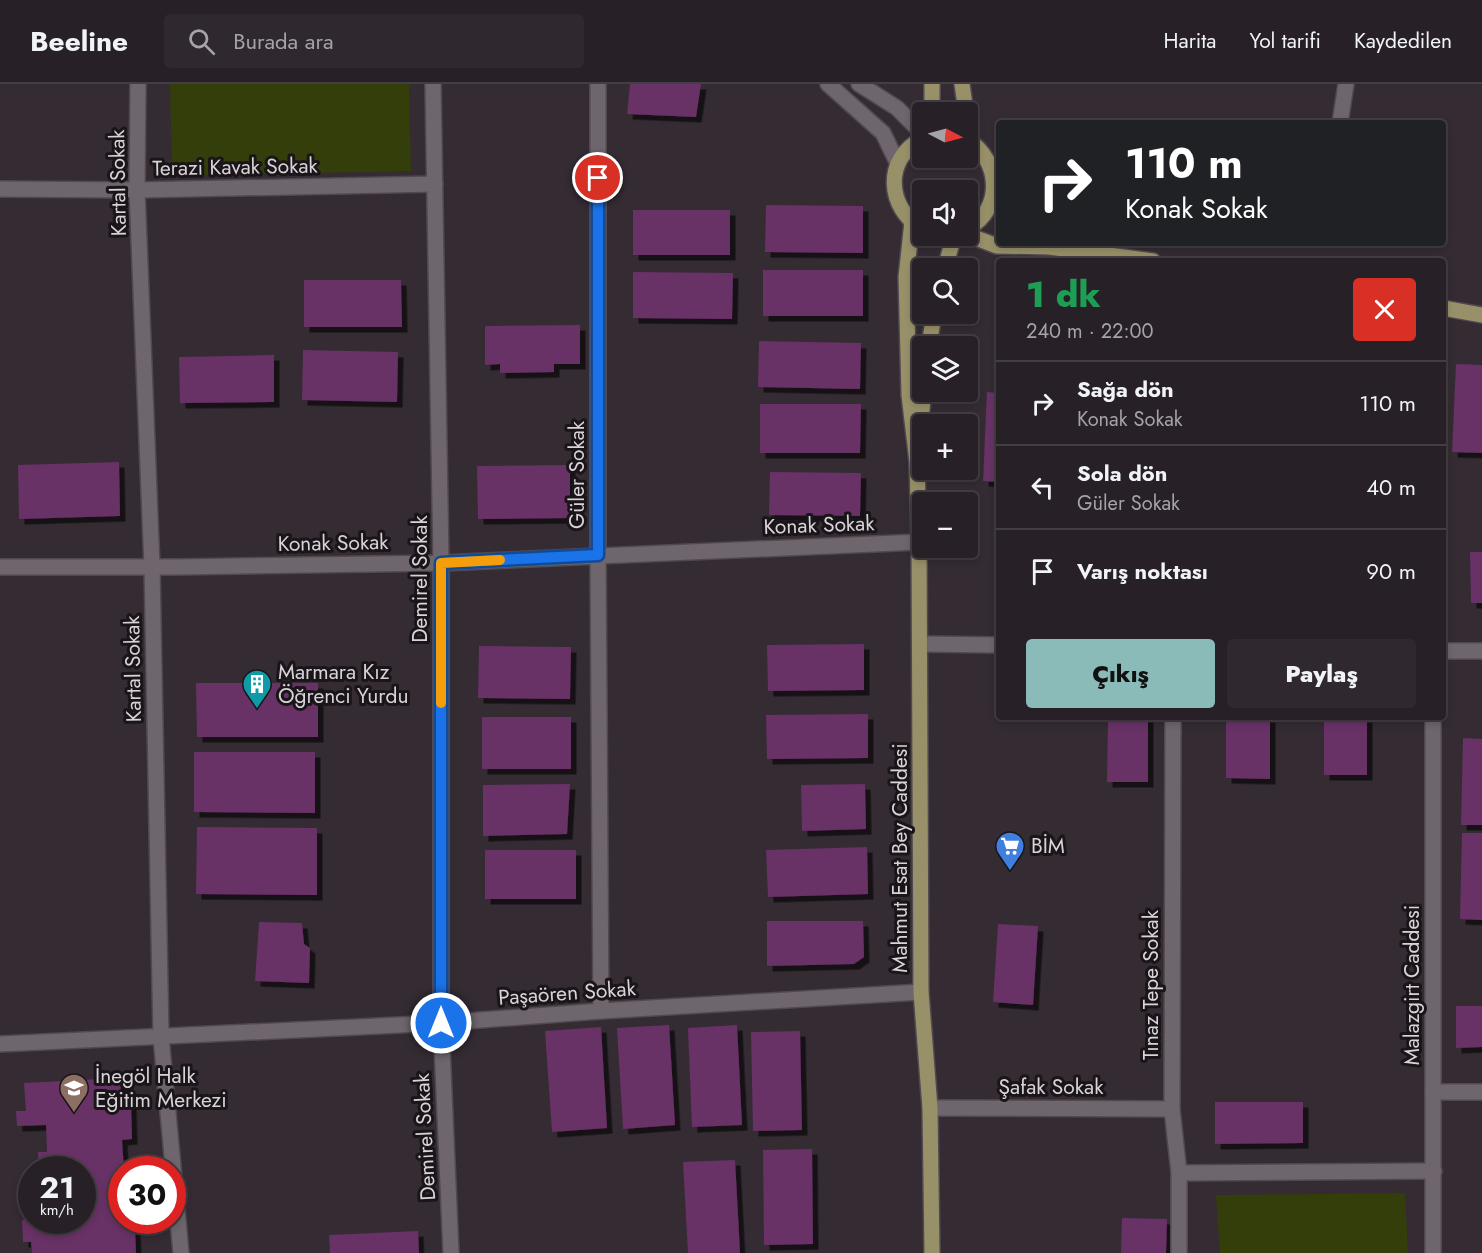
<!DOCTYPE html>
<html lang="tr">
<meta charset="utf-8">
<style>
body{margin:0;font-family:Jost,sans-serif;background:#2f282e;color:#f1f3f6;height:100vh;display:flex;flex-direction:column;font-size:22px;white-space:nowrap}
*{box-sizing:border-box;margin:0}
p{font-size:20px;color:#a4a3a7}
.icon{flex:none;width:33px;height:33px;fill:none;stroke:currentColor;stroke-width:2;stroke-linecap:round;stroke-linejoin:round}
.map{position:relative;flex:1;overflow:hidden}
.drawer{position:absolute;left:996px;top:174px;width:450px;height:462px;display:flex;flex-direction:column;background:#272026;border-radius:6px;box-shadow:0 3px 9px #0003,0 0 0 2px #433e43}
.drawer>*{flex:none}
.top-card{position:absolute;left:996px;top:36px;width:450px;height:126px;border-radius:6px;box-shadow:0 3px 9px #0003,0 0 0 2px #433e43;background:#202124;color:#fff;overflow:hidden}
.needle{width:39px;rotate:96deg}
.tools{position:absolute;left:912px;top:18px;display:grid;gap:12px}
.tools a{display:grid;place-items:center;width:66px;height:66px;border-radius:6px;background:#272026;box-shadow:0 3px 9px #0003,0 0 0 2px #433e43;font-size:30px}
.speed{position:absolute;left:18px;top:1072px;display:flex;gap:12px;font-size:30px;font-weight:700;text-align:center}
.speed>*{display:grid;place-content:center;width:78px;height:78px;border-radius:50%;background:#272026;box-shadow:0 3px 9px #0003,0 0 0 2px #433e43;line-height:1}
.speed small{font-size:15px;font-weight:400}
.speed .limit{border:9px solid #d22;background:#fff;color:#111}
.pin{position:absolute;display:grid;place-items:center;width:51px;height:51px;color:#fff;margin:-26px;border:3px solid #fff;border-radius:50%;box-shadow:0 2px 6px #0007}
.me{position:absolute;width:66px;margin:-33px;rotate:0deg;stroke-linejoin:round;filter:drop-shadow(0 0 4px #0008)}
.turn{display:flex;align-items:center;gap:21px;height:126px;padding:0 30px;font-size:27px}
.turn .icon{width:78px;height:78px;stroke-width:2.5}
.turn b{display:block;font-size:42px;line-height:51px}
.round{display:grid;place-items:center;flex:none;width:63px;height:63px;border-radius:6px;background:#2f282e}
.head{display:flex;align-items:center;justify-content:space-between;height:102px;padding:0 30px}
h1{font-size:36px;font-weight:800;line-height:45px;color:#1e9e55}
.primary-button{display:flex;gap:12px;margin-top:auto;padding:12px 30px}
.primary-button a{flex:1;height:69px;border-radius:6px;background:#8bbbb9;color:#111;font-size:24px;font-weight:800;line-height:69px;text-align:center}
.primary-button a+a{background:#2f282e;color:#f1f3f6}
ul{padding:0;list-style:none}
li{display:flex;align-items:center;gap:18px;height:84px;padding:0 30px;border-top:2px solid #433e43}
li div{flex:1}
li b{display:block;font-size:22px}
li em{font-style:normal}
header{display:flex;align-items:center;gap:36px;box-sizing:border-box;height:84px;padding:0 30px;background:#272026;border-bottom:2px solid #433e43}
header strong{font-size:28px}
nav{display:flex;gap:33px;margin-inline-start:auto;font-size:21px}
.search{width:420px;height:54px;background:#2f282e;display:flex;align-items:center;gap:15px;box-sizing:border-box;padding:0 21px;border-radius:6px;color:#a4a3a7;font-size:22px}
.map>svg:first-child{display:block}
</style>
<header>
<strong>Beeline</strong>
<div class="search"><svg class="icon" aria-label="search" viewBox="0 0 24 24"><circle cx="10" cy="10" r="6"/><path d="M15 15l6 6"/></svg>Burada ara</div>
<nav><a>Harita</a><a>Yol tarifi</a><a>Kaydedilen</a></nav>
</header>
<div class="map">
<svg width="1482" height="1169" viewBox="0 0 1482 1169">
<defs>
<filter id="shadow"><feDropShadow dx="5.5" dy="5.5" stdDeviation="0" flood-color="#0009"/></filter>
</defs>
<rect width="100%" height="100%" fill="#342b33"/>
<g fill="#333e0a">
<path d="M170,0H409L411,87L172,92Z"/>
<path d="M1405,1109L1408,1169H1220L1216,1111Z"/>
</g>
<g fill="#683066" filter="url(#shadow)">
<path d="M630,0H701L696,33L627,30Z"/>
<path d="M766,121L863,122V169L765,168Z"/>
<rect x="633" y="126" width="97" height="45"/>
<rect x="763" y="186" width="100" height="46"/>
<path d="M633,188L733,189L732,235L633,234Z"/>
<path d="M304,196H401L402,243H304Z"/>
<path d="M580,241V280H554V288L500,289V280L485,281V242Z"/>
<path d="M759,257L861,259L860,305L758,303Z"/>
<path d="M303,266L398,268L397,318L302,316Z"/>
<path d="M274,271V318L180,319L179,273Z"/>
<path d="M1456,280L1482,281V369L1452,368Z"/>
<path d="M987,308L999,309V398L983,397Z"/>
<path d="M760,320H861L860,369H760Z"/>
<path d="M119,378L120,432L19,435L18,381Z"/>
<path d="M570,381V434L478,435L477,382Z"/>
<path d="M770,388L861,389L860,432L769,431Z"/>
<rect x="996" y="468" width="3" height="41"/>
<path d="M1470,468H1482V519H1471Z"/>
<path d="M864,560V606L768,607L767,561Z"/>
<path d="M479,562L571,563L570,615L478,614Z"/>
<path d="M196,599H318V653H197Z"/>
<path d="M868,630V674L767,675L766,631Z"/>
<rect x="482" y="633" width="89" height="52"/>
<path d="M1108,633H1148V698H1107Z"/>
<path d="M1226,633H1270V695L1226,694Z"/>
<rect x="1324" y="633" width="43" height="58"/>
<path d="M1463,654L1482,655V741H1461Z"/>
<path d="M194,668H315V729L194,728Z"/>
<path d="M570,700L567,750L483,752V701Z"/>
<path d="M865,700L866,745L802,747L801,701Z"/>
<path d="M197,743L317,744V811L196,810Z"/>
<path d="M1462,749H1482V836L1460,835Z"/>
<path d="M867,763L868,810L768,813L766,766Z"/>
<rect x="485" y="766" width="91" height="49"/>
<path d="M767,837H863L864,873L854,880L767,882Z"/>
<path d="M259,838L302,839L304,860L310,864L309,899L255,897Z"/>
<path d="M998,840L1038,842L1033,921L993,918Z"/>
<path d="M1456,922H1482V963L1456,964Z"/>
<path d="M669,941L675,1041L623,1045L617,944Z"/>
<path d="M737,941L742,1041L692,1043L688,944Z"/>
<path d="M601,943L607,1044L552,1048L545,947Z"/>
<path d="M800,947L802,1046L753,1047L751,948Z"/>
<path d="M120,994L122,1019H131L132,1055L122,1056L124,1086H122V1137H144V1144H135L136,1169H32L31,1158H23L22,1136L82,1137V1086H39L38,1068H47L46,1041L17,1042L16,1027H26L24,999Z"/>
<path d="M1215,1018H1303V1059L1215,1060Z"/>
<path d="M812,1065L813,1160L764,1161L763,1066Z"/>
<path d="M735,1076L740,1169H688L683,1078Z"/>
<path d="M1122,1134L1167,1135L1166,1169H1121Z"/>
<path d="M418,1147L419,1169H330L329,1151Z"/>
</g>
<g fill="none" stroke-linecap="round" stroke-linejoin="round">
<g stroke="#504950" stroke-width="18">
<g id="minor">
<path d="M138,0L137,106L152,483L161,953L181,1169"/>
<path d="M433,0L441,479V939L451,1169"/>
<path d="M598,0V471L601,927"/>
<path d="M828,0L883,49L898,80"/>
<path d="M859,0L897,24L922,49"/>
<path d="M1340,39L1346,0"/>
<path d="M0,105L137,106L435,100"/>
<path d="M0,483H176L441,479L919,458"/>
<path d="M921,560L999,561"/>
<path d="M1443,567H1482"/>
<path d="M1173,633L1172,1025L1179,1089V1169"/>
<path d="M0,960L441,939L601,927L921,908"/>
<path d="M1433,1008H1482"/>
<path d="M930,1024L1172,1025"/>
<path d="M1179,1089L1434,1087"/>
<path d="M1433,1169V633"/>
</g>
</g>
<g stroke="#504950" stroke-width="18">
<g id="major">
<path d="M962,0L966,28"/>
<path d="M932,28V0"/>
<path d="M922,55C883,75 887,124 922,145"/>
<path d="M968,56C1000,76 1004,125 968,144"/>
<path d="M912,138L906,193L909,311L917,378L919,458L921,908L930,1024L932,1169"/>
<path d="M968,151L997,162L1049,163L1153,177"/>
<path d="M945,184L954,152"/>
<path d="M1443,224L1482,231"/>
<path d="M929,262L934,230"/>
<path d="M919,351L924,308"/>
</g>
</g>
<use href="#minor" stroke="#6e656d" stroke-width="15"/>
<use href="#major" stroke="#979068" stroke-width="15"/>
</g>
<g fill="none" stroke-linecap="round" stroke-linejoin="round">
<g stroke="#114b97" stroke-width="15">
<path id="route" d="M441,939V479L598,471V94"/>
</g>
<use href="#route" stroke="#1a73e8" stroke-width="10"/>
<path stroke="#f59e0b" stroke-width="10" d="M441,619V479L500,476"/>
</g>
<defs>
<g id="building-pin" transform="scale(1.5)"><path d="M0 17L-7.5 6A9.5 9.5 0 1 1 7.5 6Z" fill="#0f9aa8" stroke="#191519"/><path d="M-4-6H4V6H1V3H-1V6H-4ZM-2.5-4.3h1.7v1.8h-1.7ZM.8-4.3h1.7v1.8H.8ZM-2.5-1h1.7V.8h-1.7ZM.8-1h1.7V.8H.8Z" fill="#fff"/></g>
<g id="supermarket-pin" transform="scale(1.5)"><path d="M0 17L-7.5 6A9.5 9.5 0 1 1 7.5 6Z" fill="#3f7fe0" stroke="#191519"/><path d="M-6-5.5h2.5l.6 2H6L4.5 2H-2.5L-4.4-4H-6ZM-1.5 3.2a1.3 1.3 0 1 0 .1 0ZM3 3.2a1.3 1.3 0 1 0 .1 0Z" fill="#fff"/></g>
<g id="school-pin" transform="scale(1.5)"><path d="M0 17L-7.5 6A9.5 9.5 0 1 1 7.5 6Z" fill="#8d6e63" stroke="#191519"/><path d="M0-5L7-2L0 1L-7-2ZM-4 1L0 2.5L4 1V4Q0 6-4 4Z" fill="#fff"/></g>
</defs>
<g fill-rule="evenodd">
<use href="#building-pin" x="257" y="600"/>
<use href="#supermarket-pin" x="1010" y="762"/>
<use href="#school-pin" x="74" y="1004"/>
</g>
<g text-anchor="middle" dominant-baseline="central" stroke-width="6" stroke-linejoin="round" paint-order="stroke">
<g font-size="21" fill="#d9d3d8" stroke="#191519">
<text transform="translate(235 83) rotate(-1)">Terazi Kavak Sokak</text>
<text transform="translate(118 99) rotate(-91)">Kartal Sokak</text>
<text transform="translate(577 391) rotate(-90)">Güler Sokak</text>
<text transform="translate(819 441) rotate(-2)">Konak Sokak</text>
<text transform="translate(333 459) rotate(-1)">Konak Sokak</text>
<text transform="translate(420 495) rotate(-90)">Demirel Sokak</text>
<text transform="translate(133 585) rotate(-91)">Kartal Sokak</text>
<text transform="translate(900 774) rotate(-90)">Mahmut Esat Bey Caddesi</text>
<text transform="translate(1151 901) rotate(-90)">Tınaz Tepe Sokak</text>
<text transform="translate(1412 901) rotate(-90)">Malazgirt Caddesi</text>
<text transform="translate(567 909) rotate(-4)">Paşaören Sokak</text>
<text x="1051" y="1003">Şafak Sokak</text>
<text transform="translate(425 1053) rotate(-93)">Demirel Sokak</text>
</g>
<g font-size="21" fill="#d9d3d8" stroke="#191519" text-anchor="start">
<text x="278" y="588">Marmara Kız<tspan x="278" dy="24">Öğrenci Yurdu</tspan></text>
<text x="1031" y="762">BİM</text>
<text x="95" y="992">İnegöl Halk<tspan x="95" dy="24">Eğitim Merkezi</tspan></text>
</g>
</g>
</svg>
<div class="tools">
<a><svg class="needle" viewBox="-14 -14 28 28"><path d="M0-13l5 13h-10z" fill="#e53935"/><path d="M0 13l5-13h-10z" fill="#a4a3a7"/></svg></a>
<a><svg class="icon" aria-label="sound" viewBox="0 0 24 24"><path d="M4 9h4l5-4v14l-5-4H4zM17 9q2 3 0 6"/></svg></a>
<a><svg class="icon" aria-label="search" viewBox="0 0 24 24"><circle cx="10" cy="10" r="6"/><path d="M15 15l6 6"/></svg></a>
<a><svg class="icon" aria-label="layers" viewBox="0 0 24 24"><path d="M12 4l9 5-9 5-9-5zM3 14l9 5 9-5"/></svg></a>
<a>+</a>
<a>−</a>
</div>
<div class="speed"><div>21<small>km/h</small></div><div class="limit">30</div></div>
<div class="pin" style="left:598px;top:94px;background:#d93025"><svg class="icon" aria-label="arrive" viewBox="0 0 24 24"><path d="M6 21V4h12l-3 4 3 4H6"/></svg></div>
<svg class="me" style="left:441px;top:939px" viewBox="-20 -20 40 40"><circle r="17" fill="#1a73e8" stroke="#fff" stroke-width="3"/><path d="M0-11L8 9 0 5-8 9z" fill="#fff"/></svg>
<div class="top-card">
<div class="turn"><svg class="icon" aria-label="right" viewBox="0 0 24 24"><path d="M7 20v-9h11M14 6l5 5-5 5"/></svg><div><b>110 m</b>Konak Sokak</div></div>
</div>
<section class="drawer">
<div class="head"><div><h1>1 dk</h1><p>240 m · 22:00</p></div><a class="round" style="background:#d93025;color:#fff"><svg class="icon" aria-label="close" viewBox="0 0 24 24"><path d="M6 6l12 12M18 6L6 18"/></svg></a></div>
<ul>
<li><svg class="icon" aria-label="right" viewBox="0 0 24 24"><path d="M7 20v-9h11M14 6l5 5-5 5"/></svg><div><b>Sağa dön</b><p>Konak Sokak</p></div><em>110 m</em></li>
<li><svg class="icon" aria-label="left" viewBox="0 0 24 24"><path d="M17 20v-9H6M10 6l-5 5 5 5"/></svg><div><b>Sola dön</b><p>Güler Sokak</p></div><em>40 m</em></li>
<li><svg class="icon" aria-label="arrive" viewBox="0 0 24 24"><path d="M6 21V4h12l-3 4 3 4H6"/></svg><div><b>Varış noktası</b></div><em>90 m</em></li>
</ul>
<div class="primary-button"><a>Çıkış</a><a>Paylaş</a></div>
</section>
</div>
